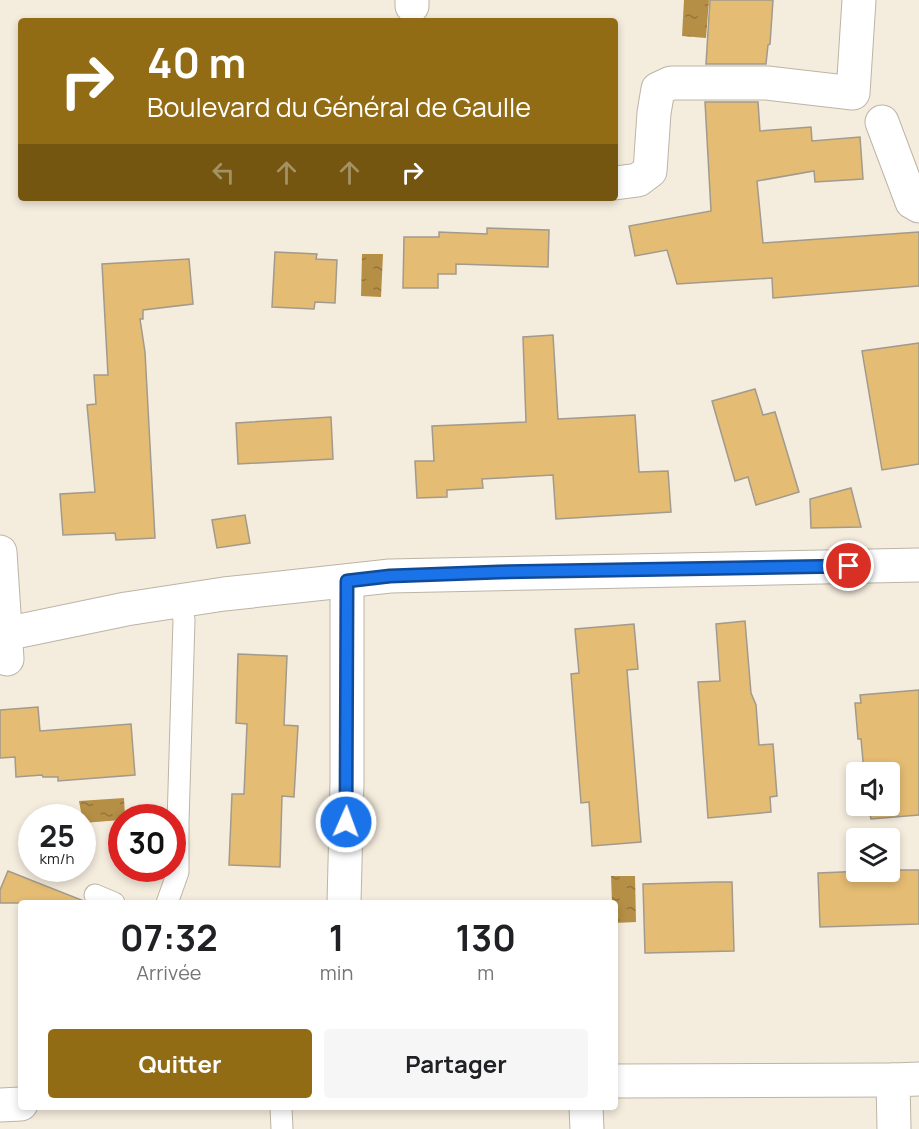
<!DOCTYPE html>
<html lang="fr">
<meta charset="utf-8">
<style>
body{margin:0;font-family:Manrope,sans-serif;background:#f6f6f6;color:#202124;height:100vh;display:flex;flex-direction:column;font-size:22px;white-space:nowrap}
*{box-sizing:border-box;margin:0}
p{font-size:20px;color:#757577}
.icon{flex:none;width:33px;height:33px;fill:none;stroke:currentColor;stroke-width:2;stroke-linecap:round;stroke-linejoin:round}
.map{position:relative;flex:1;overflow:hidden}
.details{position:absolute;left:18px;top:900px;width:600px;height:210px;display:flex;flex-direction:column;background:#fff;border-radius:6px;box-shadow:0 3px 9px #0003}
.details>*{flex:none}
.guide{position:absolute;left:18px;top:18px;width:600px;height:183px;border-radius:6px;box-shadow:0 3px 9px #0003;background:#926c14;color:#fff;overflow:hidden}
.tools{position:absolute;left:846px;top:762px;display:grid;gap:12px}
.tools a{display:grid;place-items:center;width:54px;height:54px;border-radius:6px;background:#fff;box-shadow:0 3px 9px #0003;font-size:30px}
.speed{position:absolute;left:18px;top:804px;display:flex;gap:12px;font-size:30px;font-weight:700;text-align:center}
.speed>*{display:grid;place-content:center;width:78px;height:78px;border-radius:50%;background:#fff;box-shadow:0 3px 9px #0003;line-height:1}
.speed small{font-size:15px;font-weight:400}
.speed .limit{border:9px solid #d22;background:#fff;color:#111}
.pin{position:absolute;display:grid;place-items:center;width:51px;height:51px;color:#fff;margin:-26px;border:3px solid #fff;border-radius:50%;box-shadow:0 2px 6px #0007}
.me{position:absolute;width:66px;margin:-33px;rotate:2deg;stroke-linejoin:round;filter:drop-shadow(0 0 4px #0008)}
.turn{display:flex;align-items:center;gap:21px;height:126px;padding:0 30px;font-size:27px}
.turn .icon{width:78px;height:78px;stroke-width:2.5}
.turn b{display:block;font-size:42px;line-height:51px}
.lanes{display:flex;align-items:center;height:57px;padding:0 30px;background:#0003;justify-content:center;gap:30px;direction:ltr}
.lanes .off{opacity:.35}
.eta{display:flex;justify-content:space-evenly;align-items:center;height:102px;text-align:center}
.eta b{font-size:36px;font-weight:700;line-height:42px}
.action{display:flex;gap:12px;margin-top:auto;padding:12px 30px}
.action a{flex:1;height:69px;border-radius:6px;background:#926c14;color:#fff;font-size:24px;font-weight:700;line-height:69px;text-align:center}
.action a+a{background:#f6f6f6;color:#202124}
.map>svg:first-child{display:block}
</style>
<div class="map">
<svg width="919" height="1129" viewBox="0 0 919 1129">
<defs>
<pattern id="water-ripples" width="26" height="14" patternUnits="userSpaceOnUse" patternTransform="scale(1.5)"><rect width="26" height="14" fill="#b58f46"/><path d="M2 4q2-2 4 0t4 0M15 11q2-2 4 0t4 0" fill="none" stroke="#93743a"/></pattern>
</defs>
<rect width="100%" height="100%" fill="#f4ecdd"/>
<g fill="url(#water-ripples)">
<path d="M684,0H709L706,38L682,36Z"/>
<path d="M362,254H383L381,297L361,296Z"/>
<path d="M124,798L125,817L122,818L121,820L83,823L79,801Z"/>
<path d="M611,876H635L636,922L615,923V903H612Z"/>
</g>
<g fill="#e4bc73" stroke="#a29a8d" stroke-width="1.5">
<path d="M710,0H773L770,44L768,45L766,64H706Z"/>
<path d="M705,102H758L760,131L811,127L812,141L860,137L863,179L815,182L814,171L757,181L763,243L919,232V286L773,298L772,278L677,284L667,250L635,256L629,226L711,211Z"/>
<path d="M487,228L549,230L548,267L456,264V274H438V288H403L404,237H439V232L487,234Z"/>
<path d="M275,252L317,254L316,259L337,260L335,303L315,302L314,309L272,307Z"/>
<path d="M189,259L193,304L143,310V319H140L145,352L155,538L116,540L115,533L63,535L60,494L95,492L87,405L96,404L94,375H108L102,264Z"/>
<path d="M553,335L558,419L635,415L639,472L668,471L671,512L556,519L553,475L482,479L483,488L447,490V497L417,498L415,461H434L432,426L526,422L523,337Z"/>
<path d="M919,343V464L882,470L862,351Z"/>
<path d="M755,389L763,415L775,412L799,492L756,505L748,477L735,481L712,401Z"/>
<path d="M331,417L333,459L238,464L236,423Z"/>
<path d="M851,488L861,527L811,528L810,499Z"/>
<path d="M245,515L250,543L217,548L212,520Z"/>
<path d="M745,621L751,693L756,705L759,745L773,744L777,796L770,797L771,812L708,818L698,682L720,681L716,624Z"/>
<path d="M634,624L638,669L627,670L641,842L592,846L589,802L581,803L571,674L579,673L575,629Z"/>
<path d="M238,654L287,656L284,725L298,726L294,797L282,796L280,867L229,865L232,794H244L247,724L236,723Z"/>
<path d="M919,690V815L871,819L868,806H890V772H864L861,739H858L855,703H861L860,695Z"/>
<path d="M38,707L40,731L131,724L135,775L58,781V777H43L42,775L16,777L15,757L0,758V710Z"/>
<path d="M890,870H919V924L820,927L818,873Z"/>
<path d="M8,871L84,901L85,903H0V890Z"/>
<path d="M717,882H732L734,951L645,953L643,884Z"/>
</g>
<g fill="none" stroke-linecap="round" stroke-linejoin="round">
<g stroke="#bcb4a6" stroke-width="23">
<g id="service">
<path d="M95,895L114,903"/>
<path d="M167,903L178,872V823L184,620L181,601"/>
<path d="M281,1107L282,1129"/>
</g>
</g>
<g stroke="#bcb4a6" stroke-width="35">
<g id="minor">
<path d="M412,6V0"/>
<path d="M882,122L912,202L919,206"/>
<path d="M615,183L638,180L650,171L654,113L658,89L671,83H767L853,93L859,0"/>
<path d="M0,552L7,659"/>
<path d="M0,635L126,609L224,594L390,576L919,565"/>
<path d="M344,903L347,782V581"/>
<path d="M615,1081L893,1080"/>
<path d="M0,1105L21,1104"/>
<path d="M586,1107L587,1129"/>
<path d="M894,1129L893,1080L919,1079"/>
</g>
</g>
<use href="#service" stroke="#fff" stroke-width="21"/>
<use href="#minor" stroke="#fff" stroke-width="33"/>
</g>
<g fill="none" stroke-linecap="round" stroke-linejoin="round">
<g stroke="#114b97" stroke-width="15">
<path id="route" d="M346,822L347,581L390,576L499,572L849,566"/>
</g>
<use href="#route" stroke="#1a73e8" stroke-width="10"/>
</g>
</svg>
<div class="tools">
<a><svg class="icon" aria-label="sound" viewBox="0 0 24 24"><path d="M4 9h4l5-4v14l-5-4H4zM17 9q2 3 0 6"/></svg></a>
<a><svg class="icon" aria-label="layers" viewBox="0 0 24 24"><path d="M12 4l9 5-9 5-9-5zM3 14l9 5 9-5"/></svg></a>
</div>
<div class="speed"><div>25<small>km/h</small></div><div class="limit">30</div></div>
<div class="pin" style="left:849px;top:566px;background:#d93025"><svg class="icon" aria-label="arrive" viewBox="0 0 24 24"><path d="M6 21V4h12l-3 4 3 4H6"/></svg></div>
<svg class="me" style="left:346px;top:822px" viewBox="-20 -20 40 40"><circle r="17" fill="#1a73e8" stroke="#fff" stroke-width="3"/><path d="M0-11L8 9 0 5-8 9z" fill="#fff"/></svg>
<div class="guide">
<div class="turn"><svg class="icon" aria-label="right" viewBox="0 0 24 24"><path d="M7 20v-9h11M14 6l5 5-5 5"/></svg><div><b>40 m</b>Boulevard du Général de Gaulle</div></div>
<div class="lanes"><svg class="icon off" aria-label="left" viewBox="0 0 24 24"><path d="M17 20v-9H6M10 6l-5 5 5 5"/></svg><svg class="icon off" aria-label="ahead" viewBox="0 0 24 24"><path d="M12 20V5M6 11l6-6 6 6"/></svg><svg class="icon off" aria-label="ahead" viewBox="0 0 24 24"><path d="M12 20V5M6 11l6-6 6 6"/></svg><svg class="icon" aria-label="right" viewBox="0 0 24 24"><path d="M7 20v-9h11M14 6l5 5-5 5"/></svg></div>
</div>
<section class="details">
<div class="eta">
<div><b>07:32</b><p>Arrivée</p></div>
<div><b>1</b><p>min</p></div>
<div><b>130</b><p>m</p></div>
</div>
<div class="action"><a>Quitter</a><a>Partager</a></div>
</section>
</div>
